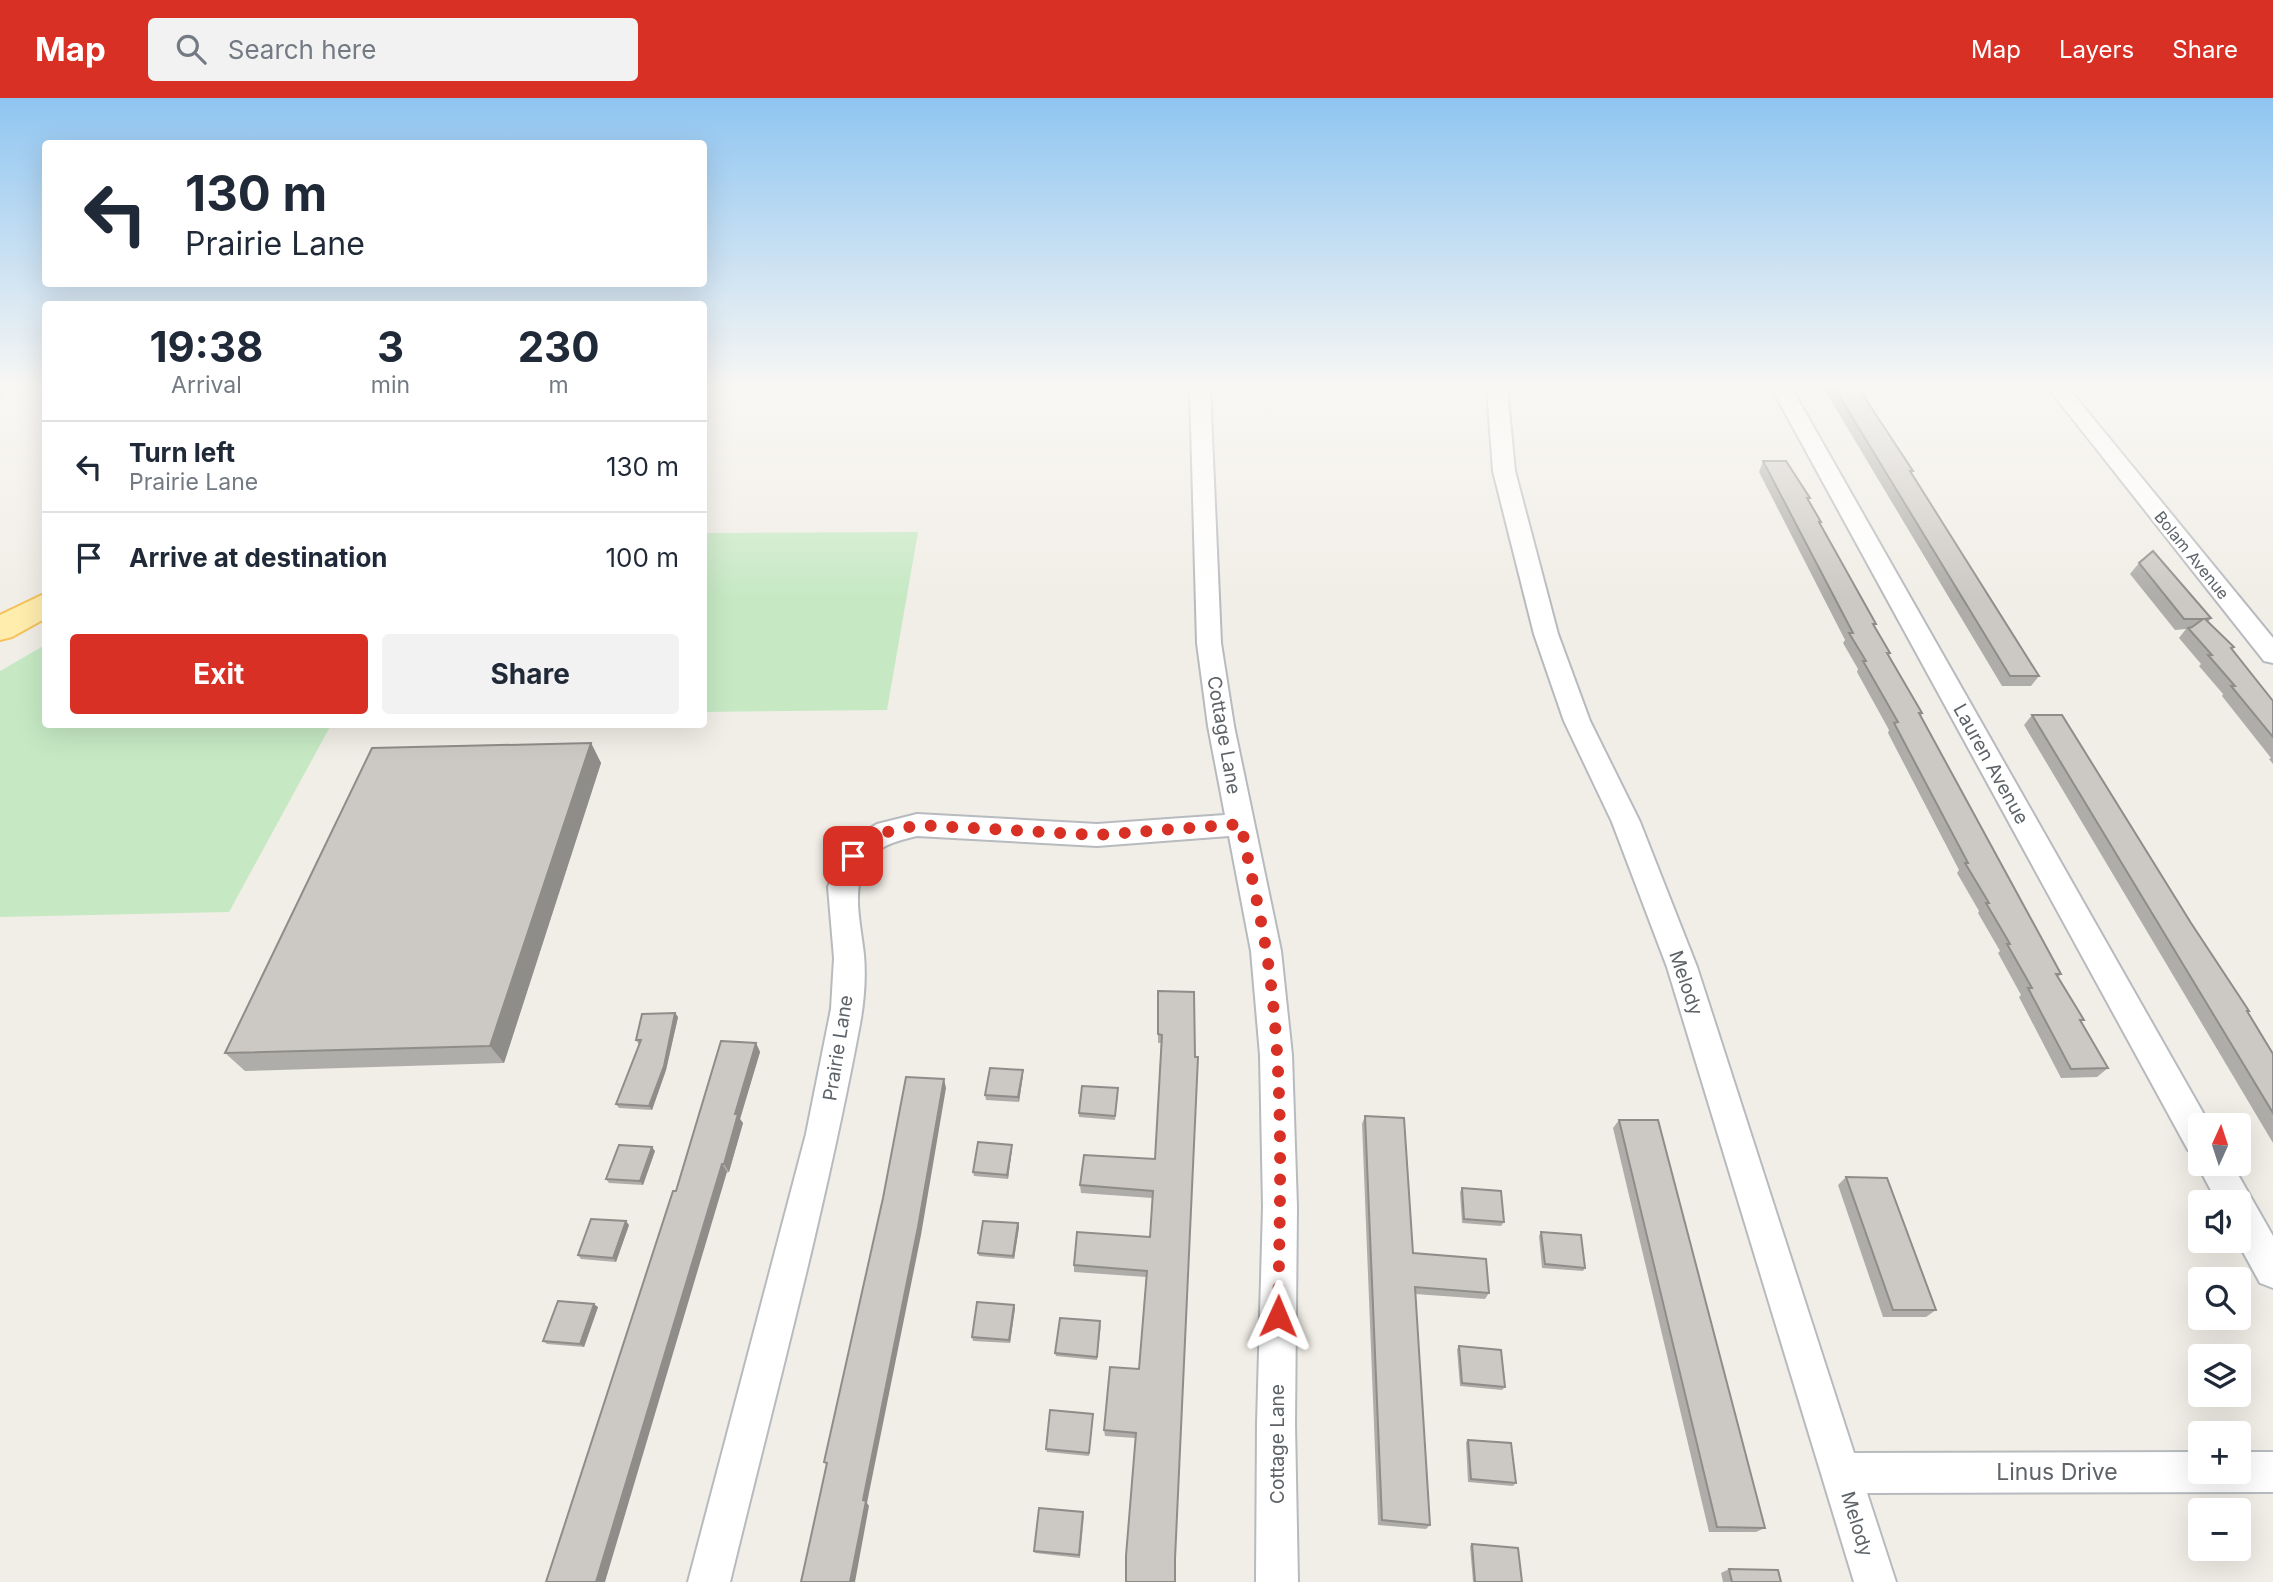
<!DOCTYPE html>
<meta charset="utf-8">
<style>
body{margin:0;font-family:Inter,sans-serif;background:#f2f2f3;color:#1f2937;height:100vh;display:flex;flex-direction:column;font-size:26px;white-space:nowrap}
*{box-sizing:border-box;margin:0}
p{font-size:23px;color:#747a83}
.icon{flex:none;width:38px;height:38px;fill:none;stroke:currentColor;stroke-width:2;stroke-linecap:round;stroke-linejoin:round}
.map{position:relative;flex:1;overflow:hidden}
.details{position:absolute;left:42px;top:203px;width:665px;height:427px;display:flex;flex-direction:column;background:#fff;border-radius:7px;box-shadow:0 7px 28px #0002}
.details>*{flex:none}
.hud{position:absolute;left:42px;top:42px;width:665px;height:147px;border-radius:7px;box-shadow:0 7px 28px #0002;background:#fff;color:#1f2937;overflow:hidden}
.needle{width:46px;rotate:3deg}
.fabs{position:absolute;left:2188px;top:1015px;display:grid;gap:14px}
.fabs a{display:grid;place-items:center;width:63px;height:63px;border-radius:7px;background:#fff;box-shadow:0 7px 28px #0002;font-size:35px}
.pin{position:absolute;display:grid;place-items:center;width:60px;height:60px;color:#fff;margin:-30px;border-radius:14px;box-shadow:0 4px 10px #0006}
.me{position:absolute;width:77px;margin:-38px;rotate:1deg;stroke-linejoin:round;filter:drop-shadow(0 0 5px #0008)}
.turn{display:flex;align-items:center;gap:24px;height:147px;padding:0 28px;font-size:32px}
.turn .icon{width:91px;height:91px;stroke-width:2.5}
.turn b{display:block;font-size:49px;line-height:60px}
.eta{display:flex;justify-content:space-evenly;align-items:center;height:119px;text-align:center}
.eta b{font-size:42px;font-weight:700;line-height:49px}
.action{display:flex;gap:14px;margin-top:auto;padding:14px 28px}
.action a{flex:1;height:80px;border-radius:7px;background:#d93025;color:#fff;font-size:28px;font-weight:700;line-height:80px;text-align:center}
.action a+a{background:#f2f2f3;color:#1f2937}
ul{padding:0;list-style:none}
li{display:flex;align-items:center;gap:21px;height:91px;padding:0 28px;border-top:2px solid #e0e1e3}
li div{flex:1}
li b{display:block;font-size:26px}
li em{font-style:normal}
header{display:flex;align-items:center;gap:42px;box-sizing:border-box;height:98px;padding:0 35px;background:#d93025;color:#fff}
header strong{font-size:33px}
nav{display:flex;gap:38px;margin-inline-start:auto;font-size:24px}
.search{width:490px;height:63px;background:#f2f2f3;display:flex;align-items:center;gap:18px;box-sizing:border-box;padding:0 24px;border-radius:7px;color:#747a83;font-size:26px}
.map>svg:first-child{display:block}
</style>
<header>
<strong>Map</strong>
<div class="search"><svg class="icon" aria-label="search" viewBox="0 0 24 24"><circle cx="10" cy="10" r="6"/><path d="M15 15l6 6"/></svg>Search here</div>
<nav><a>Map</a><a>Layers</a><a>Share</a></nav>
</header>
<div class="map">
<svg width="2273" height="1484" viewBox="0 0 2273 1484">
<rect width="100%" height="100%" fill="#f1eee7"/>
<g fill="#c6e9c3">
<path d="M918,434L887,612L704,614V435Z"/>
<path d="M45,547L46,626L331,627L229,814L0,819V573Z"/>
</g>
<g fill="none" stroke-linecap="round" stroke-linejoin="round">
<g stroke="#b7babe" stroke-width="4">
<g id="minor">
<path d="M1190,291H1210L1221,545L1234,628L1281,853L1292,957L1297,1109L1295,1326L1298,1484H1256L1257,1326L1263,1109L1260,957L1251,853L1229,738L1097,748L917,738C899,742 872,749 864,768C852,797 861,827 864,857C866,879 864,904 860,926C825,1114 775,1298 730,1484H688L806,1036L831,911L834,860L828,789L843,751L852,741L877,726L917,716L1097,726L1225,717L1208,628L1197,545Z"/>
<path d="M1487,291H1507L1515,373L1558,536L1590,623L1640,724L1697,869L1854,1355L2200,1354V1374H2238V1354H2273V1394L1867,1395L1896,1484H1854L1667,869L1612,724L1564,623L1534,536L1493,373Z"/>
<path d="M1772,291H1792L2210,1027H2200V1056L2188,1052Z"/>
<path d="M2049,291H2069L2273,540V565L2264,563Z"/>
<path d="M2200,1060V1066H2232L2273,1138V1190L2260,1185L2237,1143L2238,1104H2217L2197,1066Z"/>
</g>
</g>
<g stroke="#f6c25b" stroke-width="4">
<path id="primary" d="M46,495V520L12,539L0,542V517Z"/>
</g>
<use href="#minor" fill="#fff" fill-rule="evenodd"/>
<use href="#primary" fill="#ffedae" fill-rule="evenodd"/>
<path stroke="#b6b7b8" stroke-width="4.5" stroke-dasharray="2 7" stroke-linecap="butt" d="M0,295L20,291"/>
</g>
<g fill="#afada9">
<path d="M1824,291H1859L1913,373L1912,375L2039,578L2031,588H2002Z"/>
<path d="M1763,363L1810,400L1808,403L1821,424L1820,426L1876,526L1874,529L1890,555L1889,557L1922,615L1921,618L2061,876L2058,879L2084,922L2081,924L2108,970L2097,979L2061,980L2019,899L2021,897L1998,855L2000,853L1978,815L1979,813L1957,775L1959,772L1888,635L1889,632L1857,574L1858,571L1843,545L1845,542L1759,374Z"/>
<path d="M2139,465L2211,520L2208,524L2234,549L2232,551L2273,603V666L2269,661L2271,660L2222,598L2223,596L2199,568L2201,566L2179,540L2186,531L2175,532L2130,476Z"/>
<path d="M2032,617L2191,825L2249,913L2248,914L2273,956V1045L2024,627Z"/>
<path d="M591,645L601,665L504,965L245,973L225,955Z"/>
<path d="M1158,893L1194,894L1135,1340L1105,1338L1104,1332L1139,1271L1146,1179L1074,1174V1167L1150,1139L1152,1100L1081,1095L1080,1087L1155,1061L1161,945H1158Z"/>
<path d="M675,915L678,919L666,972L652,1012L619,1010L616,1006L639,947L636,942Z"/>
<path d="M756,945L760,954L740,1021L743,1025L729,1074L676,1093Z"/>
<path d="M1023,977L1019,1004L986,1002L985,997Z"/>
<path d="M1118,995L1115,1022L1079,1019V1015Z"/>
<path d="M1365,1018L1413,1155L1489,1195L1485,1201L1415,1196L1430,1427L1426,1431L1378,1427L1362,1026Z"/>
<path d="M1619,1022L1765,1430L1756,1434H1709L1613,1030Z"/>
<path d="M1012,1047V1051L1008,1081L974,1078L973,1074Z"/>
<path d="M655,1053L643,1087L609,1085L606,1081Z"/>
<path d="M1846,1079L1936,1212L1926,1219H1883L1838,1087Z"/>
<path d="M1462,1090L1504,1124L1501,1128L1462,1125L1460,1094Z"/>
<path d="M1018,1125L1019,1129L1014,1161L979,1158L978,1155Z"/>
<path d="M629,1127L616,1164L581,1161L578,1157Z"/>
<path d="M1541,1134L1585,1170L1583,1173L1542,1170L1539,1138Z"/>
<path d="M598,1209L584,1249L547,1246L543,1243Z"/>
<path d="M1015,1210L1010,1245L973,1243L972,1239Z"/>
<path d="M1101,1227L1097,1262L1056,1258L1055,1255Z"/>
<path d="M1459,1248L1505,1289L1502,1292L1460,1288L1457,1251Z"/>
<path d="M1093,1316L1089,1358L1047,1354L1046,1351Z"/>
<path d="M1468,1342L1516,1385L1513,1388L1468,1384L1466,1344Z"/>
<path d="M1084,1417L1080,1460L1035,1455L1034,1453Z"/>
<path d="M1472,1446L1522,1484H1473L1470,1448Z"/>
<path d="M1729,1471L1781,1484H1723L1721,1475Z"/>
</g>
<g fill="#8f8d89">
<path d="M591,645L601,665L504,965L490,948Z"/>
<path d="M675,915L678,919L666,972L652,1012L649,1008Z"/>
<path d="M756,945L760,954L740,1021L743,1025L729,1074L724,1066L735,1016Z"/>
<path d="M1023,972V977L1019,1004L1018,999Z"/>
<path d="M944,981L946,990L921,1137L867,1405L869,1408L855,1484H850L863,1402Z"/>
<path d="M1012,1047V1051L1008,1081L1007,1077Z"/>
<path d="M652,1049L655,1053L643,1087L640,1083Z"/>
<path d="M722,1066L727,1074L605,1484H596Z"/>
<path d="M626,1123L629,1127L616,1164L613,1160Z"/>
<path d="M1018,1125L1019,1129L1014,1161L1013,1158Z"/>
<path d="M594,1206L598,1209L584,1249L580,1246Z"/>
<path d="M1014,1207L1015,1210L1010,1245L1009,1242Z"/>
</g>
<g fill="#ccc9c4" stroke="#8f8d89" stroke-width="2">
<path d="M1835,291H1859L1913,373H1910L2039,578H2010Z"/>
<path d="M1763,363H1786L1810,400H1807L1821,424H1819L1876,526H1873L1890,555H1887L1922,615H1919L2061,876H2056L2084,922H2080L2108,970L2071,971L2028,890H2032L2007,846H2010L1986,805H1989L1965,765H1968L1894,625L1898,624L1863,563H1866L1849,535H1853Z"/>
<path d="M2153,453L2211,520L2205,521L2234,549L2231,550L2273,603V639L2231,588H2235L2208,557H2212L2188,530L2192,529L2203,521H2184L2139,465Z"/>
<path d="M2032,617H2062L2191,825L2249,913H2247L2273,956V1015Z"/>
<path d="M591,645L490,948L225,955L372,650Z"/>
<path d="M1158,893L1194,894L1195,959H1198L1175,1461V1484H1126V1458L1136,1335L1104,1332L1110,1269L1139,1271L1147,1173L1074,1167L1077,1134L1150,1139L1153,1093L1080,1087L1084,1057L1155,1061L1162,937L1158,936Z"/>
<path d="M675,915L664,968L649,1008L616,1006L641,942H636L642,916Z"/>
<path d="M721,943L756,945L735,1016H738L724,1066H722L596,1484H546L673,1093H676Z"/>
<path d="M990,970L1023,972L1018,999L985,997Z"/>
<path d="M906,979L944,981L918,1129L863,1402L866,1403L850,1484H801L827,1365L824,1364L883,1100Z"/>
<path d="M1082,988L1118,990L1115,1018L1079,1015Z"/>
<path d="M1365,1018L1404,1020L1413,1155L1486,1161L1489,1195L1415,1189L1430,1427L1382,1422Z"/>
<path d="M1619,1022H1658L1765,1430L1717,1429Z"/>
<path d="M978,1044L1012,1047L1007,1077L973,1074Z"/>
<path d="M619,1047L652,1049L640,1083L606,1081Z"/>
<path d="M1846,1079L1887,1080L1936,1212H1893Z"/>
<path d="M1462,1090L1501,1093L1504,1124L1464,1121Z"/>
<path d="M591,1121L626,1123L613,1160L578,1157Z"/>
<path d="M983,1123L1018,1125L1013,1158L978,1155Z"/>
<path d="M1541,1134L1581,1137L1585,1170L1545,1166Z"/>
<path d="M558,1203L594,1206L580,1246L543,1243Z"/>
<path d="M977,1204L1014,1207L1009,1242L972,1239Z"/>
<path d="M1060,1220L1100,1223L1097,1259L1055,1255Z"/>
<path d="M1459,1248L1501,1252L1505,1289L1462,1285Z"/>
<path d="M1050,1312L1093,1316L1089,1355L1046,1351Z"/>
<path d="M1468,1342L1511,1345L1516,1385L1471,1381Z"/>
<path d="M1039,1410L1083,1414L1079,1457L1034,1453Z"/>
<path d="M1472,1446L1518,1450L1522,1484H1475Z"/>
<path d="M1729,1471L1778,1472L1781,1484H1732Z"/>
</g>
<linearGradient id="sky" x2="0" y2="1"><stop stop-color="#8fc5f1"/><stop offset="0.58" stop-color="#f9f7f4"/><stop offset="1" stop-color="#f9f7f4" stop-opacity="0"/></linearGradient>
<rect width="2273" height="499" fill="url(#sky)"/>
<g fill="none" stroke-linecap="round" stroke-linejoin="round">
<path stroke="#d93025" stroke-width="12" stroke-dasharray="0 21.6" d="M853,758L862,749L887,734L918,727L1097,737L1241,726C1249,768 1259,809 1266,851C1285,970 1280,1098 1278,1218"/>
</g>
<g text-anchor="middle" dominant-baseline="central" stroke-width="6" stroke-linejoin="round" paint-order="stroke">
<g font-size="16" fill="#5e6368" stroke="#fff">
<text transform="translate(2192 457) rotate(51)">Bolam Avenue</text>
</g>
<g font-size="19" fill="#5e6368" stroke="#fff">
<text transform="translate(1224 637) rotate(80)">Cottage Lane</text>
<text transform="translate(1991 666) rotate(61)">Lauren Avenue</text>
<text transform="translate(1686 885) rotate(71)">Melody</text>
<text transform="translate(838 950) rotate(-81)">Prairie Lane</text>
<text transform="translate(1277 1346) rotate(-90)">Cottage Lane</text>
<text transform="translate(1857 1426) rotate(73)">Melody</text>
</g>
<g font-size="23" fill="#5e6368" stroke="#fff">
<text x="2057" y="1374">Linus Drive</text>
</g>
</g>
</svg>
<div class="fabs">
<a><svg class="needle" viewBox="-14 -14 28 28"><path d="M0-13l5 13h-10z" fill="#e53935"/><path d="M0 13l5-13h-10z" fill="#747a83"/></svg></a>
<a><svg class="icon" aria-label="sound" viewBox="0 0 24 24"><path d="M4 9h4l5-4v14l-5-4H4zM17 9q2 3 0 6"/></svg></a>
<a><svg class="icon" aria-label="search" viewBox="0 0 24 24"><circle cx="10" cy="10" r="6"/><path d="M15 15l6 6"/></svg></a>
<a><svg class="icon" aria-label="layers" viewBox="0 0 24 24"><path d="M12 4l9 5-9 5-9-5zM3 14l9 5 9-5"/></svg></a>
<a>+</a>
<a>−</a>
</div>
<div class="pin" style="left:853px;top:758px;background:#d93025"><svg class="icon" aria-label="arrive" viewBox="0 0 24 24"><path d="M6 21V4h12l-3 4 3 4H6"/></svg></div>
<svg class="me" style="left:1278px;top:1218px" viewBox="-20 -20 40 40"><path d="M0-17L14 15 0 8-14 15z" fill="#d93025" stroke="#fff" stroke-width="4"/></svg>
<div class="hud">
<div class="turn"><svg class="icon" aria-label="left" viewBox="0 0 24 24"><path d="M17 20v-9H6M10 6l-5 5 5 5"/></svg><div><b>130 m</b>Prairie Lane</div></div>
</div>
<section class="details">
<div class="eta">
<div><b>19:38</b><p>Arrival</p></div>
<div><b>3</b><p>min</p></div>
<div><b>230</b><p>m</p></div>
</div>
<ul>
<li><svg class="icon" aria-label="left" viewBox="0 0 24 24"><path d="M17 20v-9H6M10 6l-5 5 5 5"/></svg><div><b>Turn left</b><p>Prairie Lane</p></div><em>130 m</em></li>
<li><svg class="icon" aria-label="arrive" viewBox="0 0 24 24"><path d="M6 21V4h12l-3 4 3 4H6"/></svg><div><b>Arrive at destination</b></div><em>100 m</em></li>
</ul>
<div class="action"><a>Exit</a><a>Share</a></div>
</section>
</div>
